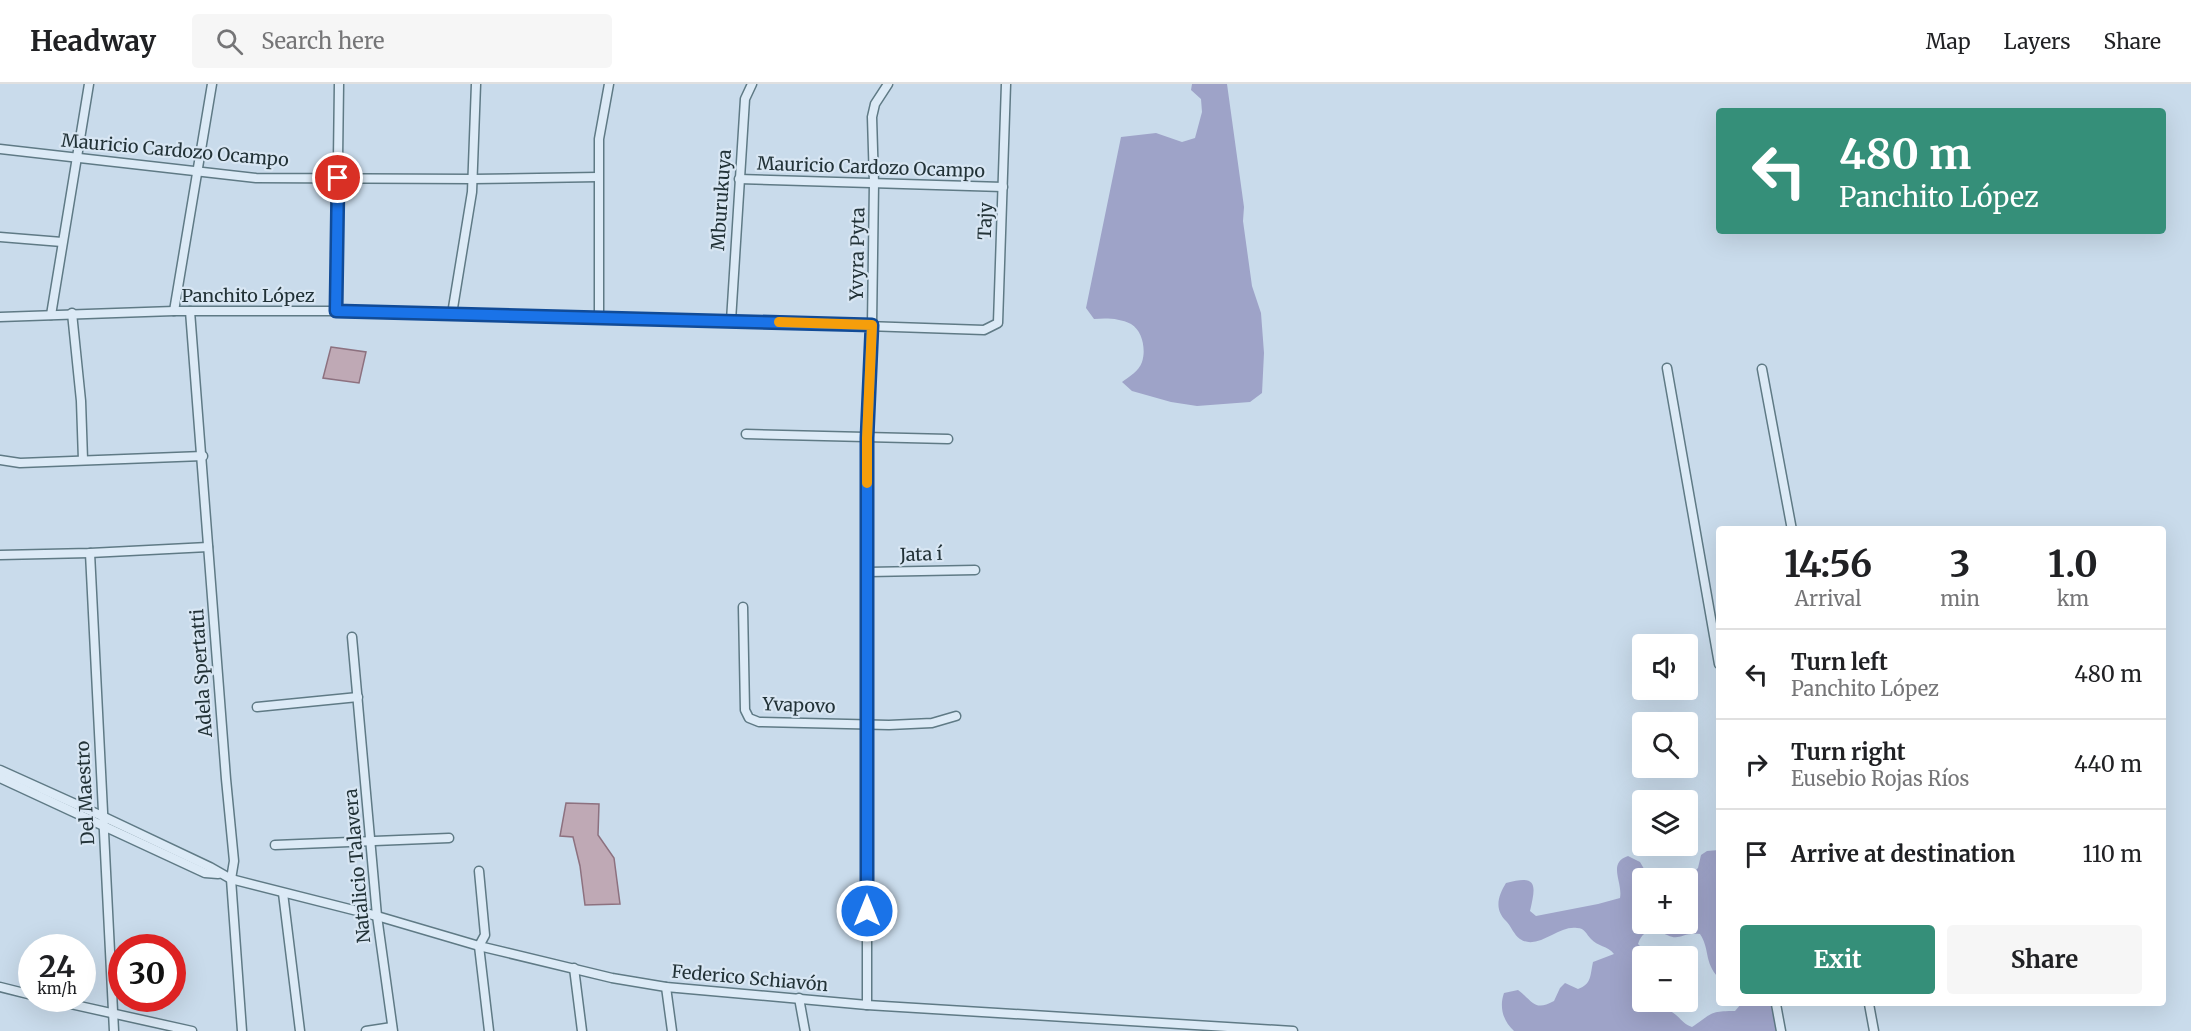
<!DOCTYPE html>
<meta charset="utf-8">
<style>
body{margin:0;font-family:Merriweather,serif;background:#f6f6f6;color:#202124;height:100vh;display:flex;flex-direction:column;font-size:22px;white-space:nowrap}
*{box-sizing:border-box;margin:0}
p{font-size:20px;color:#757577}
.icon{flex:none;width:33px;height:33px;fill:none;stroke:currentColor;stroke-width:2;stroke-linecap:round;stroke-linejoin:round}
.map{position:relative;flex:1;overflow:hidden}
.details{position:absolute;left:1716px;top:442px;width:450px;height:480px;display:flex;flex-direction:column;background:#fff;border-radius:6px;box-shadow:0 6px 24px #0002}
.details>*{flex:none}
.top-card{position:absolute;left:1716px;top:24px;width:450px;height:126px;border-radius:6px;box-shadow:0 6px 24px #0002;background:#358f79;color:#fff;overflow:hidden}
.controls{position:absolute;left:1632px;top:550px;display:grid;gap:12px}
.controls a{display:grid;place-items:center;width:66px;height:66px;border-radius:6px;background:#fff;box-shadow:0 6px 24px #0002;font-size:30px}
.speed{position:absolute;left:18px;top:850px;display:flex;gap:12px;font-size:30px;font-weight:700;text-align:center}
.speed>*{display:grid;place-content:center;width:78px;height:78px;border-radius:50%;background:#fff;box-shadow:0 6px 24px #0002;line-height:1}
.speed small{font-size:15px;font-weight:400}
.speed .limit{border:9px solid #d22;background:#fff;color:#111}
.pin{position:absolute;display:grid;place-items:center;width:51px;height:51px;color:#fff;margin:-26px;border:3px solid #fff;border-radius:50%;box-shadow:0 2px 6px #0007}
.me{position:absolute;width:66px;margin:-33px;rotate:0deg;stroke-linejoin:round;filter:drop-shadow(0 0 4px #0008)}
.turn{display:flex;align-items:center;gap:21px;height:126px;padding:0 24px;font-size:27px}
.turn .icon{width:78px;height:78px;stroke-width:2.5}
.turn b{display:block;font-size:42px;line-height:51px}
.eta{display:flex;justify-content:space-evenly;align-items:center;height:102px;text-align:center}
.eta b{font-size:36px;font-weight:700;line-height:42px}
.cta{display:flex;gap:12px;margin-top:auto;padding:12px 24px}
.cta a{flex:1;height:69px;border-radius:6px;background:#358f79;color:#fff;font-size:24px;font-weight:700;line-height:69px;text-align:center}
.cta a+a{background:#f6f6f6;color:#202124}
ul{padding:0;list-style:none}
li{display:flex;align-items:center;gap:18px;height:90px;padding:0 24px;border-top:2px solid #e0e0e0}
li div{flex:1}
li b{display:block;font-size:22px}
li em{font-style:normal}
header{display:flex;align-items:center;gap:36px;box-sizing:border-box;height:84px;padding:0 30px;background:#fff;border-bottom:2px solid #e0e0e0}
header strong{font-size:28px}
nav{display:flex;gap:33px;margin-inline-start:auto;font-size:21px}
.search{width:420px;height:54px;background:#f6f6f6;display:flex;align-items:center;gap:15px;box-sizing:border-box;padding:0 21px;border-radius:6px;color:#757577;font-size:22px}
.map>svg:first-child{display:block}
</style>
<header>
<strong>Headway</strong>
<div class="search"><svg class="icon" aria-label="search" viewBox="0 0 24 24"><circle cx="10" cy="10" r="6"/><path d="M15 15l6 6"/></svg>Search here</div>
<nav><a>Map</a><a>Layers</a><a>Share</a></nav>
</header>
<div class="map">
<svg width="2191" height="947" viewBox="0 0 2191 947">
<rect width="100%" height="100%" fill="#c9dbeb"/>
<g fill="#9ea3c8">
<path d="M1192,0H1227L1244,123L1243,137L1252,202L1261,229L1264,269L1262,309L1250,318L1197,322L1171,318L1132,307L1122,298C1129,293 1139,287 1142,278C1146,266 1143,247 1131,240C1119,234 1106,234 1094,235L1086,224L1121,53L1156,49L1182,58L1195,54L1202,28L1201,15L1191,6Z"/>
<path d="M1719,766V908L1717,907L1718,893C1704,878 1710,865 1700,850C1677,848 1680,862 1656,844C1647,847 1641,850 1638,860L1643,865L1656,873H1642V918H1671L1670,927C1679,931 1682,940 1692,943C1713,929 1709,927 1735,927L1741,920H1774L1777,947H1514C1503,937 1499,923 1504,909L1518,906C1533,917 1534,928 1554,917L1560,904L1565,899L1578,905C1592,900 1590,891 1593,878L1614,870C1608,862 1597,862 1591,855C1586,850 1585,844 1577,844C1558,841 1538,867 1520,855C1514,851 1511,842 1506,837C1494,825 1498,812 1506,799C1538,790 1536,801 1530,827L1536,832L1598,820L1620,814C1623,798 1607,779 1628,772L1640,778L1650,795H1642V840H1688V795H1662L1679,792L1687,794L1698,784L1701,771L1707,767Z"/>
</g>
<g fill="#bfa9b5" stroke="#8d717f" stroke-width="1.5">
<path d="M331,263L366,268L359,299L323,294Z"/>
<path d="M566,719L599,720L598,751L614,774L620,820L585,821L580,782L573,753L560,752Z"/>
</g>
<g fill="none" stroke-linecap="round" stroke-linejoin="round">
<g stroke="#5f7a85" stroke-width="11">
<g id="minor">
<path d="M0,65L256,94L473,95L598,93"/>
<path d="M739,95L1003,103"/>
<path d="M0,153L62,158"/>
<path d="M174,227L212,0"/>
<path d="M190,227L226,695L234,777L231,795L242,947"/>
<path d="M336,227L339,0"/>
<path d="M72,229L81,317L83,376"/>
<path d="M452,230L472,108L476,0"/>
<path d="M51,231L89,0"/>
<path d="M0,233L174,227H336L599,233L984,246L998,239L1006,0"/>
<path d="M599,233V55L609,0"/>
<path d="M731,237L745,15L752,0"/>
<path d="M1667,284L1719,580"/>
<path d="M1762,285L1792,446"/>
<path d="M746,350L948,355"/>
<path d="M0,376L20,379L203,372"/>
<path d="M90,469L114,947"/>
<path d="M0,471L90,469L208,463"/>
<path d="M868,488L975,486"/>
<path d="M743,523L745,626L749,634L759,638L889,641L932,639L956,632"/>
<path d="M352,553L377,832L393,947"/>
<path d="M257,623L358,613"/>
<path d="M0,686L102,732L210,783L231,795L377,832L479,862L612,894L666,903L867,921L1293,947"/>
<path d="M0,694L205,789L218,790"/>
<path d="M275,761L449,754"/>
<path d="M479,787L485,851L479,862L489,947"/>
<path d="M283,809L300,947"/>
<path d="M574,884L582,947"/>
<path d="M0,903L32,911"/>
<path d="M666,903L672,947"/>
<path d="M799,914L805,947"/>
<path d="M48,915L192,947"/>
<path d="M1776,920L1781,947"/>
<path d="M1869,920L1874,947"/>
<path d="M867,921V354L872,241L874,99L872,33L875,20L888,0"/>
<path d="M366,947L392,943"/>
</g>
</g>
<use href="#minor" stroke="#dceaf6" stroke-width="8"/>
</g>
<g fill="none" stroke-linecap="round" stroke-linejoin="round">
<g stroke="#114b97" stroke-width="15">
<path id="route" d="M338,94L336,227L872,241L867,354V827"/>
</g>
<use href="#route" stroke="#1a73e8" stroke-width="10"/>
<path stroke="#f59e0b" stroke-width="10" d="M779,238L872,241L867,354V399"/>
</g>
<g text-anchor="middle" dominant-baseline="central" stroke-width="4.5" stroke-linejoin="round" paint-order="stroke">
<g font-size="18" fill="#223237" stroke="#d8e6f3">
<text transform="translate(175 66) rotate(5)">Mauricio Cardozo Ocampo</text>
<text transform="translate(871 83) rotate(2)">Mauricio Cardozo Ocampo</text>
<text transform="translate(721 116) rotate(-86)">Mburukuya</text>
<text transform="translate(985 137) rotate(-88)">Tajy</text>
<text transform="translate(857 170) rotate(-89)">Yvyra Pyta</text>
<text x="248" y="211">Panchito López</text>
<text transform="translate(921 470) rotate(-2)">Jata í</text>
<text transform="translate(201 589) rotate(-94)">Adela Spertatti</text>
<text transform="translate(799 621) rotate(2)">Yvapovo</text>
<text transform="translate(85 709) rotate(-93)">Del Maestro</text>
<text transform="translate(357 782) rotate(-95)">Natalicio Talavera</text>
<text transform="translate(750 894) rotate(5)">Federico Schiavón</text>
</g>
</g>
</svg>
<div class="controls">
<a><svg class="icon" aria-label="sound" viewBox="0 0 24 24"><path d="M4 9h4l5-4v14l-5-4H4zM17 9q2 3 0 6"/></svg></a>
<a><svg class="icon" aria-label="search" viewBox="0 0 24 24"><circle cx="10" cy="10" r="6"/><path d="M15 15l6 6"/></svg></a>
<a><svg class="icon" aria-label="layers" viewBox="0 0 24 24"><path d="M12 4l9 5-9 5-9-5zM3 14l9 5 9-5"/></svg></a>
<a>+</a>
<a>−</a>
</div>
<div class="speed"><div>24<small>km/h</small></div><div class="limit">30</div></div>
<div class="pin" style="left:338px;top:94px;background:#d93025"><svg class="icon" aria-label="arrive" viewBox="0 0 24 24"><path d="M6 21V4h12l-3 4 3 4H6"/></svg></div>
<svg class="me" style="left:867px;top:827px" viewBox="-20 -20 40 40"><circle r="17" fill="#1a73e8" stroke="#fff" stroke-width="3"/><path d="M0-11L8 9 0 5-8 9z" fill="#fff"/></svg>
<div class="top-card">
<div class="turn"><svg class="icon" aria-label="left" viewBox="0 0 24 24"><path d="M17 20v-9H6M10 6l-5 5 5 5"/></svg><div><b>480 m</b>Panchito López</div></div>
</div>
<section class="details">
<div class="eta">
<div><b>14:56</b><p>Arrival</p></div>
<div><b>3</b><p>min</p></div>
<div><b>1.0</b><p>km</p></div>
</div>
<ul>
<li><svg class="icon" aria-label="left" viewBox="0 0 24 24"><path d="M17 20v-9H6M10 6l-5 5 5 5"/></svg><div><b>Turn left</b><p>Panchito López</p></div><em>480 m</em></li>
<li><svg class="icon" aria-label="right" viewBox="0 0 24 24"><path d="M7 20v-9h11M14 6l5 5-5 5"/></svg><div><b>Turn right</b><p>Eusebio Rojas Ríos</p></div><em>440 m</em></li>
<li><svg class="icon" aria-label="arrive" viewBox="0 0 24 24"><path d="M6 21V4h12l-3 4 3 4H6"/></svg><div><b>Arrive at destination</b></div><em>110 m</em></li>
</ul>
<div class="cta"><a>Exit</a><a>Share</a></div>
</section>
</div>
